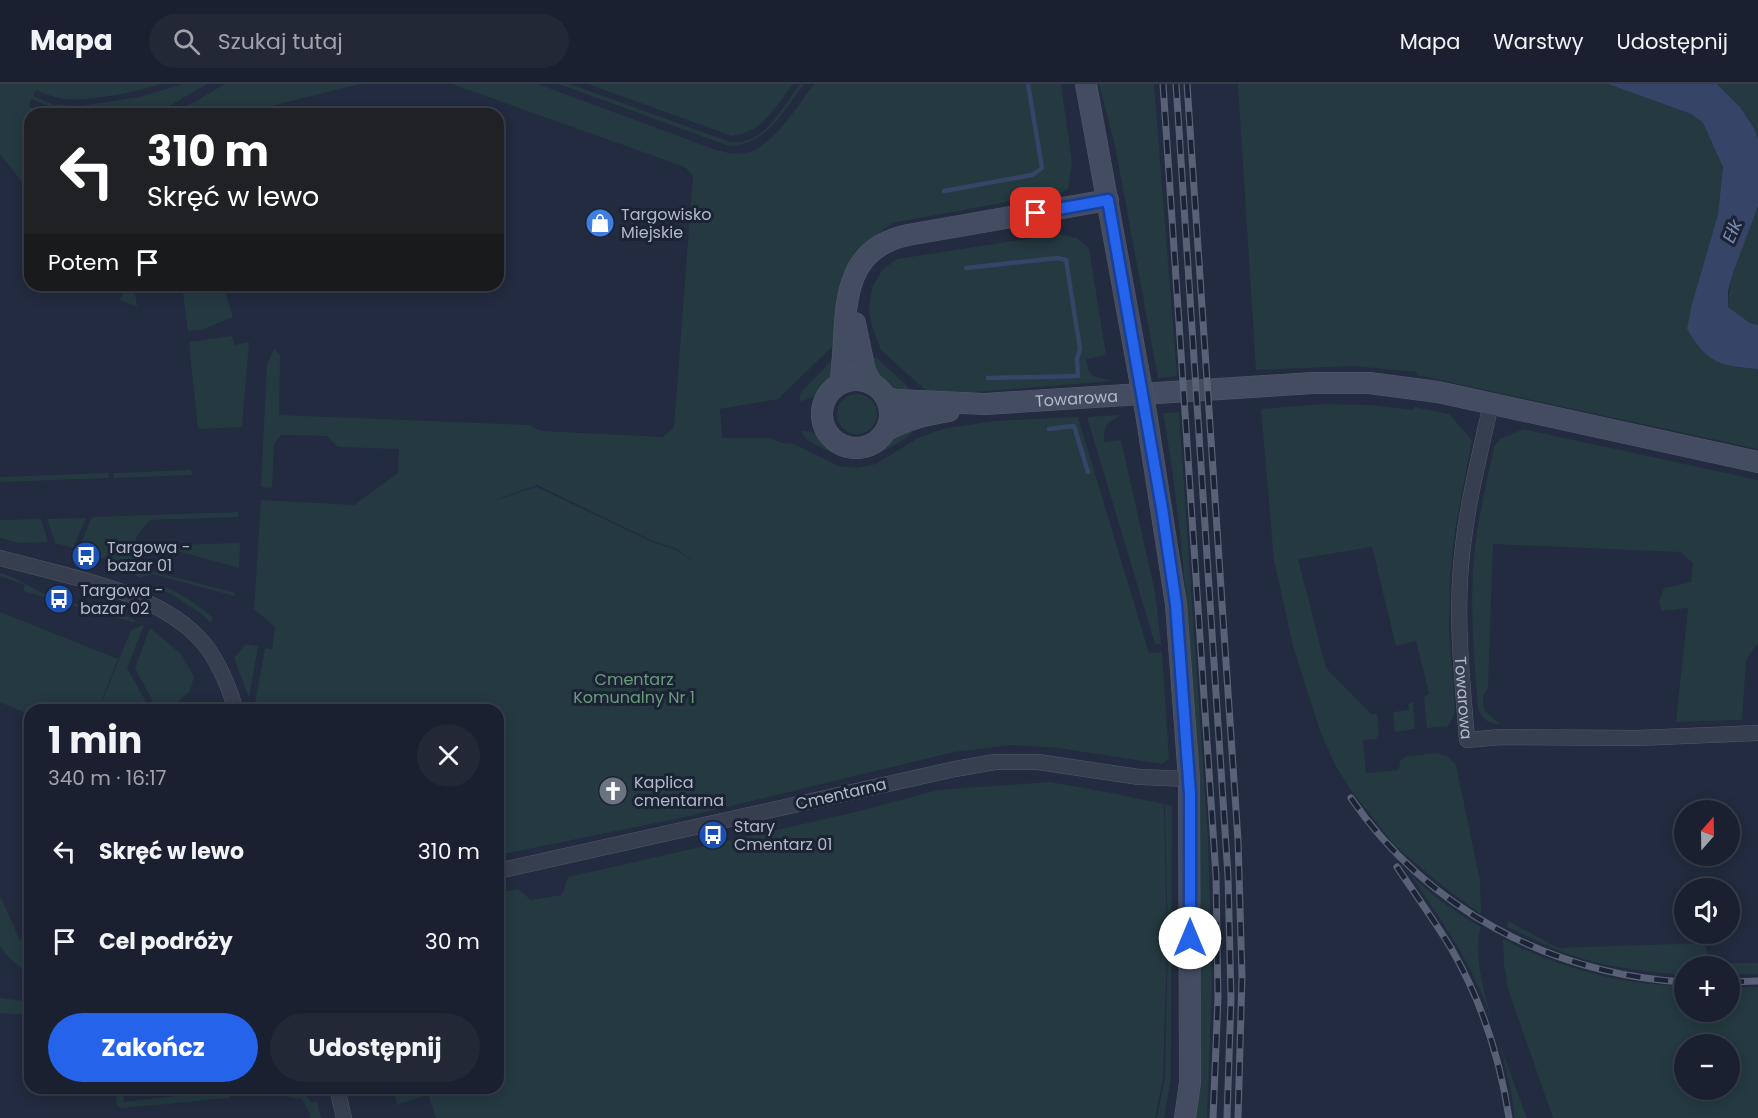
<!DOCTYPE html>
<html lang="pl">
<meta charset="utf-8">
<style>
body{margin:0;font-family:Poppins,sans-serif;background:#232837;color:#f1f3f6;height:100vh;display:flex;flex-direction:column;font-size:22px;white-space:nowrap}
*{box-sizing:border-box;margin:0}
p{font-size:20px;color:#9fa3aa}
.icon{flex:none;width:33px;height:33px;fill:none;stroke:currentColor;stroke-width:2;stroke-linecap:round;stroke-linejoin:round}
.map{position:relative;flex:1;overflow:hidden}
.drawer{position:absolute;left:24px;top:620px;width:480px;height:390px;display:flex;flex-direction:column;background:#1a202f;border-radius:18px;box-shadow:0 3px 15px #0003,0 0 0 2px #383e4b}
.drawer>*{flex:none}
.top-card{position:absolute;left:24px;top:24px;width:480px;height:183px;border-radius:18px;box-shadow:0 3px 15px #0003,0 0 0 2px #383e4b;background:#202124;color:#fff;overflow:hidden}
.needle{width:39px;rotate:20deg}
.fabs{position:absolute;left:1674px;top:716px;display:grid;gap:12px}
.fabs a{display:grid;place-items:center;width:66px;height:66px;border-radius:50%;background:#1a202f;box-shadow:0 3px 15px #0003,0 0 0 2px #383e4b;font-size:30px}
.pin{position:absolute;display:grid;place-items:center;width:51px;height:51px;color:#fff;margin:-26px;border-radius:12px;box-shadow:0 3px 9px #0006}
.me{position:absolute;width:66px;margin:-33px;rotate:0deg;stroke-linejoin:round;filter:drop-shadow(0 0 4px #0008)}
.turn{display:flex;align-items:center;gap:21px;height:126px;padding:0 24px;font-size:27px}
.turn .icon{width:78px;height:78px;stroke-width:2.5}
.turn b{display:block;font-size:42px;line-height:51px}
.then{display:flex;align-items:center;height:57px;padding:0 24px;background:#0003;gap:12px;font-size:22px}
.round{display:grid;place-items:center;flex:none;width:63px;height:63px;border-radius:32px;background:#232837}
.headline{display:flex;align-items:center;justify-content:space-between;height:102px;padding:0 24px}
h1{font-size:36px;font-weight:700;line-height:45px}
.cta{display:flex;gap:12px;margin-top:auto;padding:12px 24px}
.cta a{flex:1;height:69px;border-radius:36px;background:#2563eb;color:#fff;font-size:24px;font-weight:700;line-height:69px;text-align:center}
.cta a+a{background:#232837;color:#f1f3f6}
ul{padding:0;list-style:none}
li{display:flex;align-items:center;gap:18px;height:90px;padding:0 24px}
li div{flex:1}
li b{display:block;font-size:22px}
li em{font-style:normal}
header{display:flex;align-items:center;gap:36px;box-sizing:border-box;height:84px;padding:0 30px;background:#1a202f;border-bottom:2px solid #383e4b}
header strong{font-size:28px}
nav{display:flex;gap:33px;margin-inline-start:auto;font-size:21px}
.search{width:420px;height:54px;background:#232837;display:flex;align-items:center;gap:15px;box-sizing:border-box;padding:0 21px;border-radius:33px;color:#9fa3aa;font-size:22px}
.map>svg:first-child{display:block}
</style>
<header>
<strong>Mapa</strong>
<div class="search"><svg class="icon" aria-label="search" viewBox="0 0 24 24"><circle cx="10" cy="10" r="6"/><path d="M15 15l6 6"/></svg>Szukaj tutaj</div>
<nav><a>Mapa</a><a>Warstwy</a><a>Udostępnij</a></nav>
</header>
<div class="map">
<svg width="1758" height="1034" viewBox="0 0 1758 1034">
<rect width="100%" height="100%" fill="#222b3f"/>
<g fill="#243a40" fill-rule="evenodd">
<path d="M0,0H161C135,8 89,18 63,15C53,13 45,10 36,6L33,12L54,21L81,22L140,13L183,0H207L169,22L151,27L99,24L70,25L54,24L31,15L29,23L51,30H30V108L0,70Z"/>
<path d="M225,0H360L239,30H173Z"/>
<path d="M452,0H538L716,66C725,68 734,71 744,69C772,65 797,22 814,0H1061L1072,79L1068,105L1062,108L892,139L857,167L842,191L837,219L838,257L778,315L720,325L722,354H770L782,359L794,360L839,382L856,384L876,380L918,354L942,345L994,337L1078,333L1149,569L1162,568L1169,675L1162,680L1058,664L1011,661L954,668L685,733L498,771V626L254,625L265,564L272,565L275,543L254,525L261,416L354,421L398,389L399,365L338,363L327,352L281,351L274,360L272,404L261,403L267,280L274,265L280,271L279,331L529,341L541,347L663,353L674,343L693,92L685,83ZM537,401L653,457L675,464L697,480L674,465L652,458L537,403L486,419Z"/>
<path d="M559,0H570L730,58C738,58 746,58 753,54C771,46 788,16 800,0H804C782,28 768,60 729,62Z"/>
<path d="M588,0H793C776,22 762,49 732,52Z"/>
<path d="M1099,0H1154L1177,292L1158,294L1115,62Z"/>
<path d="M1238,0H1608L1691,30L1703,39L1723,83L1718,130L1692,220L1735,283L1758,285V365L1417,291V288L1353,282L1256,286Z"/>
<path d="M1717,0H1758V55C1751,33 1734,15 1717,0Z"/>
<path d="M1758,122V241L1750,239L1728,223C1729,188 1745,154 1758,122Z"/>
<path d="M1059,150L1077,154L1089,164L1106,271L1086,275C1089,297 1097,292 1112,297L975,308L930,307L924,305L881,266L872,242L869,225L872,204L882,186L897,175Z"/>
<path d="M130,201H134L137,223L119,216Z"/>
<path d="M182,201H223L233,233L201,246L188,247Z"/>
<path d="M232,252L235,261L249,258L242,343L198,345L189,258Z"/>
<path d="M869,272L877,274L908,303L910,308C881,304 879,300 869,272Z"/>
<path d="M833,275L830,297L815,312L799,318L801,308Z"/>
<circle cx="857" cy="330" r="20"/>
<path d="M1324,320L1371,321L1413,326L1414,323L1449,330L1472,356L1455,446L1450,493L1449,544L1455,626L1453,634L1448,642L1427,644L1424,612L1429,610L1416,557L1396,562L1372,463L1298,475L1326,584L1371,630H1377L1379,650L1376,655L1363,656L1366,689L1399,686L1400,677L1405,673L1436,669L1447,672L1456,681L1480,797L1481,830L1445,804L1395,762L1350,705L1335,681L1320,647L1293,562L1274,476L1261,325Z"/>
<path d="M1179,328L1208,755L1212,897L1207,1034H1193C1194,799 1204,561 1163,329Z"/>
<path d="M1118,331L1119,333C1106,337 1103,345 1104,358L1121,356L1155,508L1161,560H1155L1087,333Z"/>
<path d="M914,341C913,352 904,355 896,360C863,380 852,379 818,362C811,358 804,356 802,347C830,346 835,380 870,368C881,365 885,358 893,352C898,347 907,344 914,341Z"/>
<path d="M1523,345L1758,396V558L1746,576L1742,636L1676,638L1688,524L1662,527L1659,518L1664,504L1691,498L1693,479L1680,468L1493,460L1488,604L1483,611L1484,626L1500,640C1488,640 1482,635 1478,625C1474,570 1469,517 1475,463C1479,430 1487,396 1494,363L1500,355Z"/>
<path d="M191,386L192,391L114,394V389Z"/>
<path d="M108,389L109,394L0,398V393Z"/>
<path d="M238,428V433L150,436L136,453L134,464L138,475L151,487L235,509L234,512L153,490L140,494L111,477L78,466L92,433Z"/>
<path d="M86,434L73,464L55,459L47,435Z"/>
<path d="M41,435L48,458L19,459L0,454V436Z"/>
<path d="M240,459L239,484L174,466L169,463L172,461Z"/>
<path d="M0,489C20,494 36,508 55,514C82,524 111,524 137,537L132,538L23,507L25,501L0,492Z"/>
<path d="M156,501C177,505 196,520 212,533V538L210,539L204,532L181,516L155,502Z"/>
<path d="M0,528L118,575L98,625L30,626V631L0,618Z"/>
<path d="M144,541L127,584L150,625H99L131,546Z"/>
<path d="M150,544L181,570L194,593L190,607L169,625H157L135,584Z"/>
<path d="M246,560L258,562L249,614L234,574Z"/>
<path d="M1413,618L1415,645L1395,648L1393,628L1409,626L1408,620Z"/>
<path d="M1050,698L1106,708L1164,720L1167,858L1163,994L1155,1034H436L428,1010L397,1021L394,1004H498V809L518,805L531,816L562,811L568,793L860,727L938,706Z"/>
<path d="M1165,720L1172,722L1171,994L1164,1034H1157L1165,994L1168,858Z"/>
<path d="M1408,787C1430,811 1454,827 1481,843C1466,885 1512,991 1527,1034H1515C1508,981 1493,928 1468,881C1450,848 1429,818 1408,787Z"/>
<path d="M0,812L20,856L30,853V891L9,874L0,862Z"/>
<path d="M1508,837L1558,864L1706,859L1707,879H1758V890L1730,891V882H1684V891C1650,888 1613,884 1580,874C1555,866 1531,854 1507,843Z"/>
<path d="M1503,855C1558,884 1622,901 1684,902V927H1730V903H1758V1034H1553L1508,905L1504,880ZM1684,960H1730V1005H1684Z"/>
<path d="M0,914L30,918V931L0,929Z"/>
<path d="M117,1004H123L124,1018L226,1006L227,1004H239V1006L231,1005L229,1014L121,1024L116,1020Z"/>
<path d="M291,1005L303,1008L312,1019L317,1017L321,1034H310V1030L302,1015L279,1011L277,1009Z"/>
</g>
<path fill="#354467" d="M1608,0H1717L1740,23L1754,44L1758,55V122L1734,186L1728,207V223L1750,239L1758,241V285C1720,282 1707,279 1687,245L1692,220L1718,130L1723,83L1703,39L1691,30Z"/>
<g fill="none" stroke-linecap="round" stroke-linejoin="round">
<g stroke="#354467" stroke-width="4.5">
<path d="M944,107L1032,91L1042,84L1028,0"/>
<path d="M966,184L1058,174L1066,176L1080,265L1077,275L1078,292L988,294"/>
<path d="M1049,345L1074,342L1088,388"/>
</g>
<g stroke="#51596a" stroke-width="16">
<g id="street">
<path id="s1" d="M1491,320C1478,378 1463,436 1460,496C1457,549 1463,603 1467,656L1502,653L1638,654L1758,649"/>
<path d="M0,474C62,491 153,506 198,553C217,572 228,600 236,626"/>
<path d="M498,787L955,685L995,678H1038L1139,693L1189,695"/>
<path d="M337,1004L344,1034"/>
</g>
</g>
<g stroke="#51596a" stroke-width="22">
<g id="secondary">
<path d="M1086,0L1140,296"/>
<path d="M855,239L865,287L872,300"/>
<circle cx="856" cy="330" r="34"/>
<path d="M840,300C850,241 831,167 908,151L1108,116"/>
<path id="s2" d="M887,314L897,316L985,320L1313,299H1369L1438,308L1758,378"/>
<path d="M1146,329L1176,520L1189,695L1190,998L1185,1034"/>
<path d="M887,346C907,335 926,331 949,327"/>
</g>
</g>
<use href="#street" stroke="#363e4f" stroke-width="15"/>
<use href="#secondary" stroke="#444c62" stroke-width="21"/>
<g stroke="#586176" stroke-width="7">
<g id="rail">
<path d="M1163,0L1216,792L1218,914L1213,1034"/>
<path d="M1176,0L1228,792L1231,914L1227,1034"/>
<path d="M1187,0L1238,756L1242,892L1238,1034"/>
<path d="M1351,714C1427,825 1551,890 1684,898"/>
<path d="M1397,783C1415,810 1434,836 1451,864C1481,916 1500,974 1509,1034"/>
<path d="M1730,898L1758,897"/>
</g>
</g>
<use href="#rail" stroke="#1b2334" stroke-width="4.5" stroke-dasharray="14" stroke-linecap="butt"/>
<g stroke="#51596a" stroke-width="22" stroke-linecap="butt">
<path id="secondary-bridge" d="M1140,296L1146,329"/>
</g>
<use href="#secondary-bridge" stroke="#444c62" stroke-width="21"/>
</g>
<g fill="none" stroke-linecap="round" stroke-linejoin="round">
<g stroke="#184099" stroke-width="15">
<path id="route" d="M1036,129L1108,116L1162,424L1176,520L1190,710V854"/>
</g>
<use href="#route" stroke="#2563eb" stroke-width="10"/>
</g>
<defs>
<g id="shop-disc" transform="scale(1.5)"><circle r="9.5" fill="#3f7fe0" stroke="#1b2334"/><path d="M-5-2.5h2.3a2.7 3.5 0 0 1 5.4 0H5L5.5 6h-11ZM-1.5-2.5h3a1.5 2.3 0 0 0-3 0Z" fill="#fff"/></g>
<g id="bus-disc" transform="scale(1.5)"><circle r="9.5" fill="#1a4fb4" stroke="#1b2334"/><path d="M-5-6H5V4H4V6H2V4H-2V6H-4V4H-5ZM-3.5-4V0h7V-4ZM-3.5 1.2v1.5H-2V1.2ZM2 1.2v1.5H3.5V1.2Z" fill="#fff"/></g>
<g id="church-disc" transform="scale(1.5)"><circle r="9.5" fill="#6b7280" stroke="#1b2334"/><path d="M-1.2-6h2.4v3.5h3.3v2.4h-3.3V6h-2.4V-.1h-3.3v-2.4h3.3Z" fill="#fff"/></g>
</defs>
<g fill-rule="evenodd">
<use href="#shop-disc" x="600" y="139"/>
<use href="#bus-disc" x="86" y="472"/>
<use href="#bus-disc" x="59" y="515"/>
<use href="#church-disc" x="613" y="707"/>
<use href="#bus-disc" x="713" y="751"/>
</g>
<g text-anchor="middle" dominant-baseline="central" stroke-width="6" stroke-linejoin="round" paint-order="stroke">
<g font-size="16" fill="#b2b9ca" stroke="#1b2334" text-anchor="start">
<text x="621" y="130">Targowisko<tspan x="621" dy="18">Miejskie</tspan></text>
<text x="107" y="463">Targowa -<tspan x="107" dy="18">bazar 01</tspan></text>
<text x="80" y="506">Targowa -<tspan x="80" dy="18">bazar 02</tspan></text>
<text x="634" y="698">Kaplica<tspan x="634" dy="18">cmentarna</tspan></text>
<text x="734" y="742">Stary<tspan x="734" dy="18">Cmentarz 01</tspan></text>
</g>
<g font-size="16" fill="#b2b9ca" stroke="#1b2334">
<text stroke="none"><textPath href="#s2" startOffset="190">Towarowa</textPath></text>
<text stroke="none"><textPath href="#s1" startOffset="297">Towarowa</textPath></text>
<text transform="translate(841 710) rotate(-13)">Cmentarna</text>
</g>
<g font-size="16" fill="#689d79" stroke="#1b2334">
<text x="634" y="595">Cmentarz<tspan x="634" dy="18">Komunalny Nr 1</tspan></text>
</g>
<g font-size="18" font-style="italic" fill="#788bb3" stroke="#1b2334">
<text transform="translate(1732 147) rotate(-66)">Ełk</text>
</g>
</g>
</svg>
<div class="fabs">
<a><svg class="needle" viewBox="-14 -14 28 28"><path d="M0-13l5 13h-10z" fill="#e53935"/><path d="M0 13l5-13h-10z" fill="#9fa3aa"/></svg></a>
<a><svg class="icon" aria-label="sound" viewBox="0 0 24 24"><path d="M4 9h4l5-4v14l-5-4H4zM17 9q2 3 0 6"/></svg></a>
<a>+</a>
<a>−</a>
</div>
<div class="pin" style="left:1036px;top:129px;background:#d93025"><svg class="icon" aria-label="arrive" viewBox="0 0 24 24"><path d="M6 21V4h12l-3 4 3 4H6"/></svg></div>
<svg class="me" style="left:1190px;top:854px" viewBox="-20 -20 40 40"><circle r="19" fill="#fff"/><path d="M0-13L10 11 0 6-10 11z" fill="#2563eb"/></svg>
<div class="top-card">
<div class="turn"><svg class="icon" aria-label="left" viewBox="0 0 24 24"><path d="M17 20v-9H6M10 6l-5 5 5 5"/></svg><div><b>310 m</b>Skręć w lewo</div></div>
<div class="then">Potem<svg class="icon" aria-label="arrive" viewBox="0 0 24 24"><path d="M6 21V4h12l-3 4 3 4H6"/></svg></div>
</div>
<section class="drawer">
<div class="headline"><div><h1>1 min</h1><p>340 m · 16:17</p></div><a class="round"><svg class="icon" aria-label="close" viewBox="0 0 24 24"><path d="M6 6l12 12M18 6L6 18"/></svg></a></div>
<ul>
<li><svg class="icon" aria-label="left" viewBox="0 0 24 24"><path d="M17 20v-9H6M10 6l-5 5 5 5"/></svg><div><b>Skręć w lewo</b></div><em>310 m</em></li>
<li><svg class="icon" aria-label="arrive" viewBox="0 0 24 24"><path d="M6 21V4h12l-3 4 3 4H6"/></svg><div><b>Cel podróży</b></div><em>30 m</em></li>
</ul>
<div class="cta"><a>Zakończ</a><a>Udostępnij</a></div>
</section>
</div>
